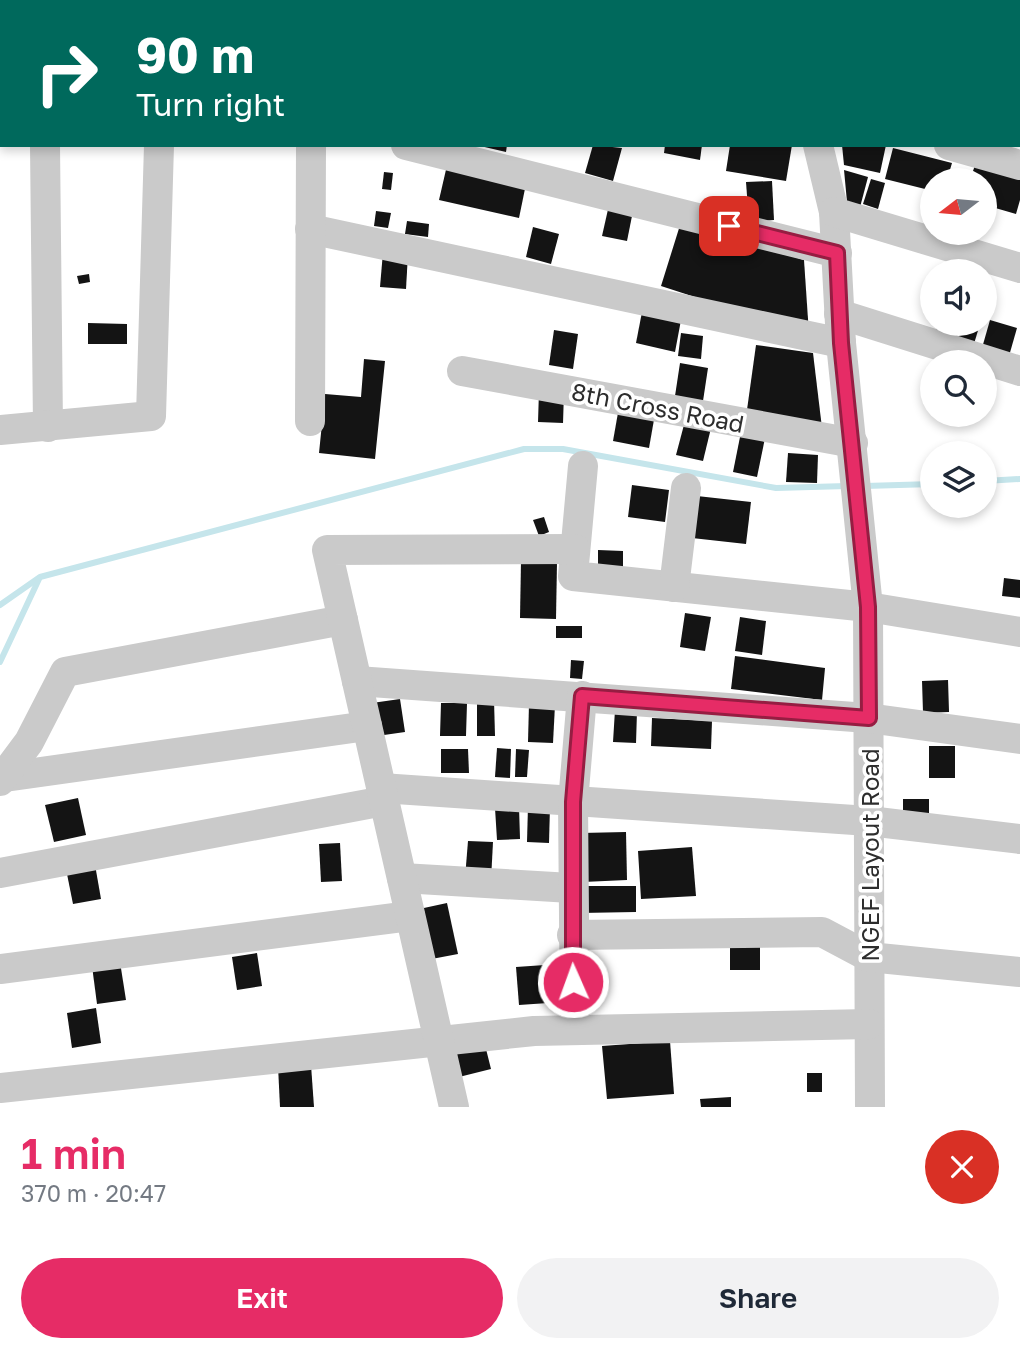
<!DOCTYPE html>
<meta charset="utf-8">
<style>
body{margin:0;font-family:"Golos Text",sans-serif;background:#f2f2f3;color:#1f2937;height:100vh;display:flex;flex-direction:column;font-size:26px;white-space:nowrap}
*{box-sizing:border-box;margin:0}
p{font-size:23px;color:#747a83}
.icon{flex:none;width:38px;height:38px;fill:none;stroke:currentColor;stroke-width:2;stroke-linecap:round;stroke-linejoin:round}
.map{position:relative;height:1107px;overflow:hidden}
.sheet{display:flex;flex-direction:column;background:#fff;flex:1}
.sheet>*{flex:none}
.guide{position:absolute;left:0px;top:0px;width:1020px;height:147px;box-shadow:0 4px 10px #0003;background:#00695c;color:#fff;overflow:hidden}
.needle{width:46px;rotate:254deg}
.buttons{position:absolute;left:920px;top:168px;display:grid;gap:14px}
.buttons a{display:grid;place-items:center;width:77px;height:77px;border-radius:50%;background:#fff;box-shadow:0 4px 10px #0003;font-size:35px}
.pin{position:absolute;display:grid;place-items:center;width:60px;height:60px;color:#fff;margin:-30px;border-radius:14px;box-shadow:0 4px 10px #0006}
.me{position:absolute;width:77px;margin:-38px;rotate:358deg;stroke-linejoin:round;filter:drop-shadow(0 0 5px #0008)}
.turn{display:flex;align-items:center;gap:24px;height:147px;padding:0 21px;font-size:32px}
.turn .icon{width:91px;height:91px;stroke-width:2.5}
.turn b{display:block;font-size:49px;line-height:60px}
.round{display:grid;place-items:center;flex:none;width:74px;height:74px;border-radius:37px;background:#f2f2f3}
.headline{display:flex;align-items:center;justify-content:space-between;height:119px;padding:0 21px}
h1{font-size:42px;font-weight:600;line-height:52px;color:#e62c66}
.action{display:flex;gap:14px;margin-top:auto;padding:14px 21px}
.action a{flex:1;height:80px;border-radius:42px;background:#e62c66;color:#fff;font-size:28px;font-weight:600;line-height:80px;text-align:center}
.action a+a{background:#f2f2f3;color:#1f2937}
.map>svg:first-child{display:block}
</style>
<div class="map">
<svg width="1020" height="1107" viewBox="0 0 1020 1107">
<rect width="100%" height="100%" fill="#fff"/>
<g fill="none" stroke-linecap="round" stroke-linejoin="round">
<g stroke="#c5e5eb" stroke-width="6">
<path d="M985,481L1020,479"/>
<path d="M865,486L933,484"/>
<path d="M0,605L40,577L524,449H563L776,488L847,486"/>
<path d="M0,662L39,579"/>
</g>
</g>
<g fill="#141414">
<path d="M476,145H507L506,152Z"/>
<path d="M593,145L622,148L613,181L585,173Z"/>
<path d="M665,145H702L700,160L664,153Z"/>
<path d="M730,145H792L786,181L726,171Z"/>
<path d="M842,145H886L880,173L844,165Z"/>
<path d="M893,148L952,163L947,180H933V191L885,179Z"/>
<path d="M448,161L527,179L519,218L439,200Z"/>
<path d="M975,165L1020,179V200L1016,214L985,205V180H970Z"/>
<path d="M844,170L868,177L859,211L847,202Z"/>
<path d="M384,172L393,173L391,190L382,189Z"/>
<path d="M871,179L885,183L878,209L863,204Z"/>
<path d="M772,181L774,220L749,222L746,182Z"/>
<path d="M609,205L633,211L627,241L602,236Z"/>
<path d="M376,211L391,213L388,228L374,226Z"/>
<path d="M407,221L429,224L428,237L405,234Z"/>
<path d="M681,222L804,260L809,334L661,286Z"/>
<path d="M533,227L559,234L551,264L526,257Z"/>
<path d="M383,252L408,254L406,289L380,287Z"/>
<path d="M89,274L90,282L79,284L77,276Z"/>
<path d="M642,312L681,320L675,352L636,343Z"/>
<path d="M990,320L1017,328L1009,356L982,348Z"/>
<path d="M88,323L127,324V344H88Z"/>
<path d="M938,324H980L973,347L934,335Z"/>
<path d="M554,330L578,334L573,369L549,365Z"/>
<path d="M681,333L703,336L701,359L678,356Z"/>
<path d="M756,345L813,353L822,428L746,417Z"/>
<path d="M364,359L385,361L375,459L319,453L325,394L361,397Z"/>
<path d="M680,363L708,368L703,401L675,396Z"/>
<path d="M539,390L564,391L563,423L538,422Z"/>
<path d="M619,407L655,414L649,448L613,441Z"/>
<path d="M685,421L711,428L703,461L676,455Z"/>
<path d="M741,432L765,438L757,477L733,472Z"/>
<path d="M788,453L818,455L817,483L786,482Z"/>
<path d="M632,485L669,490L665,522L628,517Z"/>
<path d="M697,496L751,502L746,544L692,538Z"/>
<path d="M544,517L549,532L539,536L533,520Z"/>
<path d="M598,550L623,551V574L598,573Z"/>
<path d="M521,561L557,562L556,619L520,618Z"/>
<path d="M1004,578L1020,580V598L1002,596Z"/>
<path d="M685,613L711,617L705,651L680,647Z"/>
<path d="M740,617L766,621L762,655L735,651Z"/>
<rect x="556" y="626" width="26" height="12"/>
<path d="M735,656L825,668L822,700L731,689Z"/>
<path d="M571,660L584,661L582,679L570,678Z"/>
<path d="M948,680L949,712L923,713L922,681Z"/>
<path d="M400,699L405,732L377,736L372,703Z"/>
<path d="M477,700H494L495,736H477Z"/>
<path d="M441,703H467L466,736H440Z"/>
<path d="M529,704L555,705L553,743L528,742Z"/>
<path d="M615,710L637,711L636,743L613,742Z"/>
<path d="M652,718L712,721L711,749L651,746Z"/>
<rect x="929" y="746" width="26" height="32"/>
<path d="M497,748L511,749L510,778L495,777Z"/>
<path d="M441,749H468L469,773H441Z"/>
<path d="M516,749L529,750L527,777H515Z"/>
<path d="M78,798L86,835L54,842L45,805Z"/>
<rect x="903" y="799" width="26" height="17"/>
<path d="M519,806L520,839L497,840L495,808Z"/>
<path d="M528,806H550L549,843L527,842Z"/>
<path d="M626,832L627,880L583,882L581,833Z"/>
<path d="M468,841L493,842L491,880L465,878Z"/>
<path d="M340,843L342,881L321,882L319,844Z"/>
<path d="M692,847L696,896L641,899L638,851Z"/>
<path d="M94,859L101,899L73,904L65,864Z"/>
<path d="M580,886H636V912L580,913Z"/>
<path d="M447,903L458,954L421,961L410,911Z"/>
<path d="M730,936L760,937V970H730Z"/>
<path d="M257,953L262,986L237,990L232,957Z"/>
<path d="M120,962L126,1000L97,1004L92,966Z"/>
<path d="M545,965L548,1003L519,1005L516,967Z"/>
<path d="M96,1008L101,1043L72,1048L67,1013Z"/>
<path d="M670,1041L674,1094L607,1099L602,1046Z"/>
<path d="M485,1045L491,1069L455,1078L450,1054Z"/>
<path d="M311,1065L314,1107H280L278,1066Z"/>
<rect x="807" y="1073" width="15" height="19"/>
<path d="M731,1097V1107H701L700,1099Z"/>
</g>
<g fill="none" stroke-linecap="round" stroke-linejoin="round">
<g stroke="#cacaca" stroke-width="30">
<path d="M516,0V2"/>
<path d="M643,0V2"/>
<path d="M805,0V2"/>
<path d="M86,2V0"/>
<path d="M312,2V0"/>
<path d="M0,34H2"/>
<path d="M1018,68H1020"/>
<path d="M45,145L48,427"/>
<path d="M406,145L837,253"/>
<path d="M818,145L834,212L841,343L868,607L870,1107"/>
<path d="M949,145L1020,165"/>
<path d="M834,212L1020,268"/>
<path d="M310,229L841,343"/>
<path d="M839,314L1020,371"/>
<path d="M462,371L853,443"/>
<path d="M310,421L311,145"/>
<path d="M0,430L151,416L159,145"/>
<path d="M583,466L573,576L868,607L1020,632"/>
<path d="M674,587L686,488"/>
<path d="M357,681L868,718L1020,739"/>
<path d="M5,777L367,726"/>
<path d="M0,781L29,742L65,672L343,620"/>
<path d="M381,788L869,821L1020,839"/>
<path d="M0,873L384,801"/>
<path d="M402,878L571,888"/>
<path d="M572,935L822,932L869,957L1020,972"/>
<path d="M0,969L410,916"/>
<path d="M575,1030L573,802L582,696"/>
<path d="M0,1088L534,1031L869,1024"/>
<path d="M454,1107L327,550L575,549"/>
</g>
</g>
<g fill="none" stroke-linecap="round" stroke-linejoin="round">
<g stroke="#961d42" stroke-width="18">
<path id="route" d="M573,982V802L582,696L869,718L868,607L841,343L837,253L729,226"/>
</g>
<use href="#route" stroke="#e62c66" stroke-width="12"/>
</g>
<g text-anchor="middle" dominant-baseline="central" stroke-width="7" stroke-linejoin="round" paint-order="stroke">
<g font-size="24" fill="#2d2d2d" stroke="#fff">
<text transform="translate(658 407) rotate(11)">8th Cross Road</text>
<text transform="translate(869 855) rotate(-90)">NGEF Layout Road</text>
</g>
</g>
</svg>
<div class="buttons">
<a><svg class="needle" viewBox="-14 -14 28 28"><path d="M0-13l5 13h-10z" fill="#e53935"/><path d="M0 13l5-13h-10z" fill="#747a83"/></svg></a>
<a><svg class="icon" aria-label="sound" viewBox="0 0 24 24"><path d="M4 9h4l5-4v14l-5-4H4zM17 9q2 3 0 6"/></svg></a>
<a><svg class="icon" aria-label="search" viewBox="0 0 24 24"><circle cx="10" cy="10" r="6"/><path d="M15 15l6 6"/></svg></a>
<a><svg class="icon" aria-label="layers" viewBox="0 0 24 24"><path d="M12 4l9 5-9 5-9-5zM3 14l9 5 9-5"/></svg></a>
</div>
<div class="pin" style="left:729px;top:226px;background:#d93025"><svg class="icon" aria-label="arrive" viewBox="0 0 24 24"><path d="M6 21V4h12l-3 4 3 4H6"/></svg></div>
<svg class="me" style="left:573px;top:982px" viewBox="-20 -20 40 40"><circle r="17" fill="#e62c66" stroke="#fff" stroke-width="3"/><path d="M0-11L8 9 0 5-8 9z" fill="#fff"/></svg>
<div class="guide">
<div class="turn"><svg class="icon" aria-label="right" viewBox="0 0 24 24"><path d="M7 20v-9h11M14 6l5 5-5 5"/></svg><div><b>90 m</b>Turn right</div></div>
</div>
</div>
<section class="sheet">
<div class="headline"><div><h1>1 min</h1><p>370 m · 20:47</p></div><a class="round" style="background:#d93025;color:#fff"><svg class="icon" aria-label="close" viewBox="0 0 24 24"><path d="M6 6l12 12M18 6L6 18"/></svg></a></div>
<div class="action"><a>Exit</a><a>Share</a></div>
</section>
